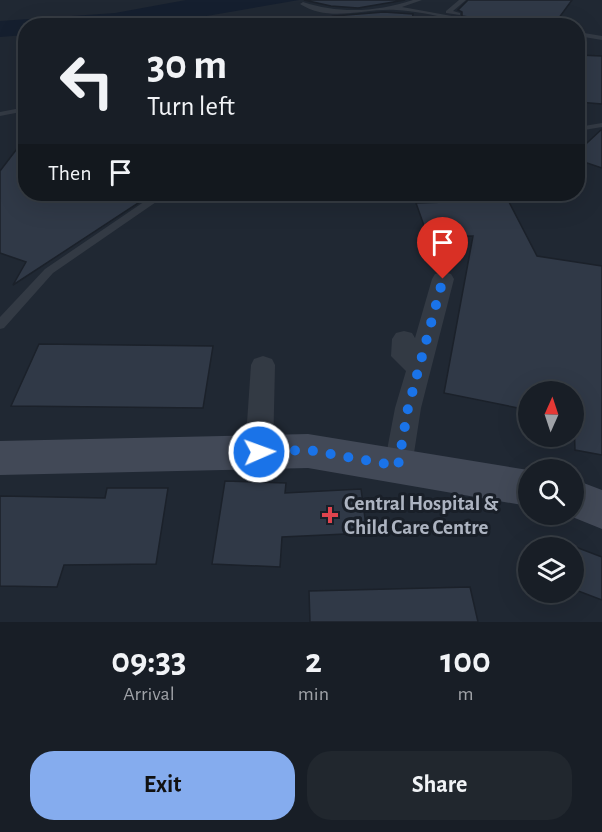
<!DOCTYPE html>
<style>
body{margin:0;font-family:"Alegreya Sans",sans-serif;background:#21272e;color:#f1f3f6;height:100vh;display:flex;flex-direction:column;font-size:22px;white-space:nowrap}
*{box-sizing:border-box;margin:0}
p{font-size:20px;color:#9fa2a7}
.icon{flex:none;width:33px;height:33px;fill:none;stroke:currentColor;stroke-width:2;stroke-linecap:round;stroke-linejoin:round}
.map{position:relative;height:622px;overflow:hidden}
.details{display:flex;flex-direction:column;background:#181e26;flex:1}
.details>*{flex:none}
.top-card{position:absolute;left:18px;top:18px;width:567px;height:183px;border-radius:24px;box-shadow:0 6px 24px #0002,0 0 0 2px #363c43;background:#181e26;color:#f1f3f6;overflow:hidden}
.needle{width:39px;rotate:3deg}
.controls{position:absolute;left:518px;top:381px;display:grid;gap:12px}
.controls a{display:grid;place-items:center;width:66px;height:66px;border-radius:50%;background:#181e26;box-shadow:0 6px 24px #0002,0 0 0 2px #363c43;font-size:30px}
.pin{position:absolute;display:grid;place-items:center;width:51px;height:51px;color:#fff;margin:-62px -26px;border-radius:50% 50% 50% 0;rotate:-45deg;box-shadow:0 0 6px #0007}
.pin .icon{rotate:45deg}
.me{position:absolute;width:66px;margin:-33px;rotate:88deg;stroke-linejoin:round;filter:drop-shadow(0 0 4px #0008)}
.turn{display:flex;align-items:center;gap:21px;height:126px;padding:0 30px;font-size:27px}
.turn .icon{width:78px;height:78px;stroke-width:2.5}
.turn b{display:block;font-size:42px;line-height:51px}
.then{display:flex;align-items:center;height:57px;padding:0 30px;background:#0003;gap:12px;font-size:22px}
.eta{display:flex;justify-content:space-evenly;align-items:center;height:102px;text-align:center}
.eta b{font-size:36px;font-weight:700;line-height:42px}
.primary-button{display:flex;gap:12px;margin-top:auto;padding:12px 30px}
.primary-button a{flex:1;height:69px;border-radius:24px;background:#85acee;color:#111;font-size:24px;font-weight:700;line-height:69px;text-align:center}
.primary-button a+a{background:#21272e;color:#f1f3f6}
.map>svg:first-child{display:block}
</style>
<div class="map">
<svg width="602" height="622" viewBox="0 0 602 622">
<rect width="100%" height="100%" fill="#202833"/>
<path fill="#151f2f" d="M186,0H299L172,22L135,26H26L25,35L0,37V21L115,13Z"/>
<g fill="#303947" stroke="#1b212a" stroke-width="1.5">
<path d="M304,0H405L358,8L331,6Z"/>
<path d="M468,0H572L553,26H533L528,22L498,17L494,21L462,16V12L458,10Z"/>
<path d="M384,12L413,14L411,26H371L366,21L361,26H352L334,16Z"/>
<path d="M578,55L602,56V104L578,102Z"/>
<path d="M602,129V168L578,160V140L587,143Z"/>
<path d="M26,137V194H152L13,285L26,262L0,253V171Z"/>
<path d="M508,200L537,256L602,266V455L575,450L573,392H528V410L444,393L473,236L428,237L416,203Z"/>
<path d="M39,344L213,346L203,408L11,406Z"/>
<path d="M225,481L286,483L285,493L361,489L367,533L282,537L280,567L212,564Z"/>
<path d="M107,488H168L156,564L64,565L57,587L0,586V496L105,498Z"/>
<path d="M573,546L602,557V600L573,589Z"/>
<path d="M470,587L478,622H310L309,591Z"/>
</g>
<g fill="none" stroke-linecap="round" stroke-linejoin="round">
<g fill="#333a44" fill-rule="evenodd">
<path d="M413,0H422L402,7L507,26C469,26 433,12 396,10C364,8 330,23 300,4L303,2C339,14 377,12 413,0Z"/>
<path d="M459,0H466L453,11L460,13V15L446,13V11Z"/>
<path d="M498,19L528,24L531,26H514L496,22Z"/>
<path d="M426,21L428,22L429,26H423Z"/>
<path d="M366,23L368,24L369,26H363Z"/>
<path d="M578,32L602,36V40L578,36Z"/>
<path d="M26,107V111L0,116V112Z"/>
<path d="M602,123V127L578,131V127Z"/>
<path d="M192,194H220L221,196L216,199L159,200L53,273L4,328L0,329V317L45,269L154,195Z"/>
</g>
<g fill="#333a44" fill-rule="evenodd">
<path d="M443,272L451,274L454,279L421,408L412,466L408,474L398,478L388,474L384,466L395,408L406,371L391,356L392,339L396,333L404,331L412,333L415,338L432,279L435,274Z"/>
<path d="M263,356L272,359L275,365L273,452L269,460L259,463L249,460L245,452L251,365L254,359Z"/>
</g>
<g fill="#424957" fill-rule="evenodd">
<path d="M308,434L528,470V506L308,468L0,475V441Z"/>
<path d="M573,479L602,490V529L565,514H573Z"/>
</g>
</g>
<g fill="none" stroke-linecap="round" stroke-linejoin="round">
<path stroke="#1a73e8" stroke-width="10" stroke-dasharray="0 18" d="M259,452L308,450L398,466L408,408L443,279"/>
</g>
<path fill="#e0444e" stroke="#191f28" stroke-width="2" d="M327 506h6v6h6v6h-6v6h-6v-6h-6v-6h6z"/>
<g text-anchor="middle" dominant-baseline="central" stroke-width="6" stroke-linejoin="round" paint-order="stroke">
<g font-size="21" font-weight="bold" fill="#adb4c1" stroke="#191f28" text-anchor="start">
<text x="344" y="503">Central Hospital &amp;<tspan x="344" dy="24">Child Care Centre</tspan></text>
</g>
</g>
</svg>
<div class="controls">
<a><svg class="needle" viewBox="-14 -14 28 28"><path d="M0-13l5 13h-10z" fill="#e53935"/><path d="M0 13l5-13h-10z" fill="#9fa2a7"/></svg></a>
<a><svg class="icon" aria-label="search" viewBox="0 0 24 24"><circle cx="10" cy="10" r="6"/><path d="M15 15l6 6"/></svg></a>
<a><svg class="icon" aria-label="layers" viewBox="0 0 24 24"><path d="M12 4l9 5-9 5-9-5zM3 14l9 5 9-5"/></svg></a>
</div>
<div class="pin" style="left:443px;top:279px;background:#d93025"><svg class="icon" aria-label="arrive" viewBox="0 0 24 24"><path d="M6 21V4h12l-3 4 3 4H6"/></svg></div>
<svg class="me" style="left:259px;top:452px" viewBox="-20 -20 40 40"><circle r="17" fill="#1a73e8" stroke="#fff" stroke-width="3"/><path d="M0-11L8 9 0 5-8 9z" fill="#fff"/></svg>
<div class="top-card">
<div class="turn"><svg class="icon" aria-label="left" viewBox="0 0 24 24"><path d="M17 20v-9H6M10 6l-5 5 5 5"/></svg><div><b>30 m</b>Turn left</div></div>
<div class="then">Then<svg class="icon" aria-label="arrive" viewBox="0 0 24 24"><path d="M6 21V4h12l-3 4 3 4H6"/></svg></div>
</div>
</div>
<section class="details">
<div class="eta">
<div><b>09:33</b><p>Arrival</p></div>
<div><b>2</b><p>min</p></div>
<div><b>100</b><p>m</p></div>
</div>
<div class="primary-button"><a>Exit</a><a>Share</a></div>
</section>
